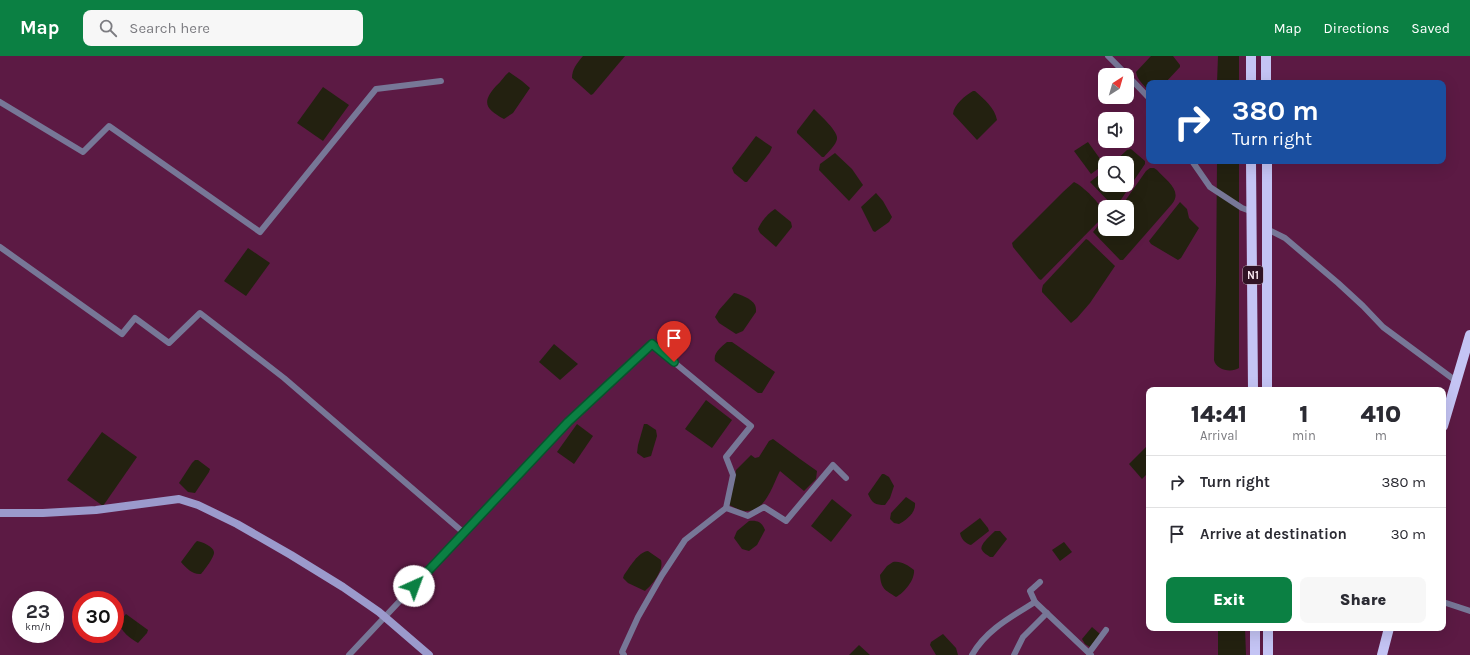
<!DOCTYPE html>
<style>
body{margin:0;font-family:Karla,sans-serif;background:#f7f7f7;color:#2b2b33;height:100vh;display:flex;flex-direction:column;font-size:15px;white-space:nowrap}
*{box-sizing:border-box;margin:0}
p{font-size:13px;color:#7c7c81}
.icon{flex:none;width:22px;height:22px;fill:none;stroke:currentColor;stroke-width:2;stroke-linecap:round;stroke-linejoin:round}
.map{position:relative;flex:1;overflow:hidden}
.sheet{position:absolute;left:1146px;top:331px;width:300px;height:244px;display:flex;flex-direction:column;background:#fff;border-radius:8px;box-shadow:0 4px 16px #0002}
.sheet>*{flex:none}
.banner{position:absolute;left:1146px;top:24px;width:300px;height:84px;border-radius:8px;box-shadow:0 4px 16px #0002;background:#1a4fa0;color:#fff;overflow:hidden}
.needle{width:26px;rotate:37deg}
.buttons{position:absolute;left:1098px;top:12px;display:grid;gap:8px}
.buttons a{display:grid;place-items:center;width:36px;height:36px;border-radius:8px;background:#fff;box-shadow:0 4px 16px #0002;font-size:20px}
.speed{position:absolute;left:12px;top:535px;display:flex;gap:8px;font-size:20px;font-weight:700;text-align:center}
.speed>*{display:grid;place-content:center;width:52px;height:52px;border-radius:50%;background:#fff;box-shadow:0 4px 16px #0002;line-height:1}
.speed small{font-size:10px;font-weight:400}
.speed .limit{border:6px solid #d22;background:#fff;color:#111}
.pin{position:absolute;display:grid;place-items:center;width:34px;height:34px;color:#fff;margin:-41px -17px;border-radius:50% 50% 50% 0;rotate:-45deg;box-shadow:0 0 4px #0007}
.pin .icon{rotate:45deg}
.me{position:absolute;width:44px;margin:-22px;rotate:43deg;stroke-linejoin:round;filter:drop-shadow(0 0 3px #0008)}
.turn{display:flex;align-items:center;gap:14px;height:84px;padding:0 20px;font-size:18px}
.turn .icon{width:52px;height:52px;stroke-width:2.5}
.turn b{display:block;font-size:28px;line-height:34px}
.eta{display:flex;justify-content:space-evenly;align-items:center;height:68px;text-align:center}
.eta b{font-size:24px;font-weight:800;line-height:28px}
.action{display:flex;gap:8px;margin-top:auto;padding:8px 20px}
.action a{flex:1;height:46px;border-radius:8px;background:#0b8043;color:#fff;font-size:16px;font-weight:800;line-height:46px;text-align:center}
.action a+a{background:#f7f7f7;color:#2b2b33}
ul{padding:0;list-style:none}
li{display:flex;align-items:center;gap:12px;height:52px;padding:0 20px;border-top:1px solid #e1e1e2}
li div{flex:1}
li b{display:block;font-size:15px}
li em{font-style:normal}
header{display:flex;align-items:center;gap:24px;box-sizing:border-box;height:56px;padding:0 20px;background:#0b8043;color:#fff}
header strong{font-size:19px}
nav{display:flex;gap:22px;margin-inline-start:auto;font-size:14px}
.search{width:280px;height:36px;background:#f7f7f7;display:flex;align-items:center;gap:10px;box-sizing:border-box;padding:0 14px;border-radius:8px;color:#7c7c81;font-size:15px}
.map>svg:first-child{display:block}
</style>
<header>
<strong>Map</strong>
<div class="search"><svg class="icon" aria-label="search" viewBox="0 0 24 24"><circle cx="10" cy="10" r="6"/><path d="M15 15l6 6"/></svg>Search here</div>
<nav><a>Map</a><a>Directions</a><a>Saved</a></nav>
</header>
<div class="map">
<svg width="1470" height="599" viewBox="0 0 1470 599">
<rect width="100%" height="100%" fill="#5c1a44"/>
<g fill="#232110">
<path d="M583,0H625L593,38L591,39L572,22C572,13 577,7 583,0Z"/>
<path d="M1151,0H1173L1180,9V11L1165,27H1149V35C1144,29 1137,24 1136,16Z"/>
<path d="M1218,0H1239V27H1217Z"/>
<path d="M509,16L522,25L530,32L513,57L504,63C486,53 481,47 496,30C501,26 504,20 509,16Z"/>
<path d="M323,31L349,49L323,85L297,67Z"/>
<path d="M973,35H975C984,43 995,52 997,64L977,84L953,58C954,48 965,40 973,35Z"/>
<path d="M814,53C820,59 839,76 837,83C836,89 828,96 824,101H822L797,77V75Z"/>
<path d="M756,80L772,91L770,96L747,126H745L734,117L732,112Z"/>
<path d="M1088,86L1103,107L1102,110L1091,118L1074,95Z"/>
<path d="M1131,93L1145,105V108L1118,148L1116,150H1113L1090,126L1105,114V129H1127V107H1113L1127,94Z"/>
<path d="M835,97L852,113L863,129L849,145L819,114L820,108Z"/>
<path d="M1217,105H1239V312C1231,317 1216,314 1214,304L1216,227Z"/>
<path d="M1150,112H1154L1157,114C1166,124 1183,135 1172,148L1123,204H1120L1093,176L1105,161V173H1127V151L1125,145L1146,115Z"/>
<path d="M1074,126C1083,130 1101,148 1104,157L1100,164L1041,224L1039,223L1013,191L1012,187L1063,136Z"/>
<path d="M876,137L883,145L892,161L889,166L875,176L873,175L861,151Z"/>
<path d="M1180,146L1187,153L1189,162L1199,172L1181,202L1178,204L1151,188L1149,185Z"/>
<path d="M775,153L791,166L792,171L776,191L760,177L758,173C761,166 768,157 775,153Z"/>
<path d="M1086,183L1088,184L1115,210L1090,247L1077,262L1071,267L1042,236V233L1043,229Z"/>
<path d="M248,192L270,207L246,240L224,225Z"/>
<path d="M734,237C740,238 752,243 755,249C756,251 756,254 756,256L743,275L736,278L719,267L715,261L719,254Z"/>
<path d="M727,286H732L775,316L762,337H758L715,305C713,297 721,291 727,286Z"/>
<path d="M554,288L578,308L560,324L539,306Z"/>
<path d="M706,344L732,364L712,392L685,373Z"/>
<path d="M577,368L593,380L574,408L557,396Z"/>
<path d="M644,368H647L656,374L657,380L651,400L644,402L637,397L638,389Z"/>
<path d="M102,376L137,401L103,450L67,424Z"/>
<path d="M773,383L800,403L817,415L816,423L804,435L780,415C773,428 766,455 747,455C742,456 734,451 729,449L736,414L751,399L755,402L759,401L769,385Z"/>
<path d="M1149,388V416L1142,423L1129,408Z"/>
<path d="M195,404H198L210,413L209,416L195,437L188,436L179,427L192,407Z"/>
<path d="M882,418H884L889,421L894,430L890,442L885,449C875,449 872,447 868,438Z"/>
<path d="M906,441L915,447C916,457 906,464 899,468L894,467L890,463L891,457Z"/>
<path d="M832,443L852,459L831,486L811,470Z"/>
<path d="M980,462L988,472L989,475L971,489C966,488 961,483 960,477Z"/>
<path d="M749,465C757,464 762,466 765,474L757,489L749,495L742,493L734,482L737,475Z"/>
<path d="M995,475H1000L1007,483L993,501H990C988,499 983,497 982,494C979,489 991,479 995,475Z"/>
<path d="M197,485C202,486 213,490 214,496C215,500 204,515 201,518C193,519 186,512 181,506L195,487Z"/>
<path d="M1064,486L1072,496L1060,505L1052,494Z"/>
<path d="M648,495L661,504C664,514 653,528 645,535L628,527L623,522L624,519C630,511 638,496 648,495Z"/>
<path d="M893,506C902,505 907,509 914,514C915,524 904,537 896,541C885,534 881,533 880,519L887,510Z"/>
<path d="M126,558L148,574L147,577L138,587C131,583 120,575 119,566Z"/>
<path d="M1092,571L1100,578L1090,591L1085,588L1082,583Z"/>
<path d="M1218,572H1245L1246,599H1218Z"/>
<path d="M943,578L956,592L958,599H936L930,589L931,586Z"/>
<path d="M859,589L870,599H849Z"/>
</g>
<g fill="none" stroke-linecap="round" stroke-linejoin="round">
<g stroke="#777797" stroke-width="6">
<path d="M1108,0L1127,19"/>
<path d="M1127,19L1149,42"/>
<path d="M0,46L83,96L109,70L260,176L376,33L441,25"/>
<path d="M1192,105L1210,131L1242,152L1253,156"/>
<path d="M1267,173L1285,182L1338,227L1363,250L1383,271L1456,325"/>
<path d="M0,191L122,278L135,262L169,287L200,257L284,322L464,477"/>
<path d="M726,452L748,460L764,451L786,465L833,409L846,422"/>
<path d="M1040,526L1030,535L1035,546L1091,599"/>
<path d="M1443,546L1470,555"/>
<path d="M1089,597L1106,574"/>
<path d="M349,599L568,366L652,288L751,370L726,401L733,419L726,452L685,484L662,519L638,561L622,596L624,599"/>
<path d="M972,599C986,574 1011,561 1035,546"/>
<path d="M1014,599L1023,581L1047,557"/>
</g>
<path stroke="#9b9acc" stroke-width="8" d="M0,457H43L96,454L179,443L198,449L237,468L291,499L343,531L379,556L429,599"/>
<g stroke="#c4c4f4" stroke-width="10">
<path d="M1251,0V27"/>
<path d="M1266,0V27"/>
<path d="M1251,105L1253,334"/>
<path d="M1267,105V334"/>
<path d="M1443,370L1470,279"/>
<path d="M1255,572V599"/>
<path d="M1268,572V599"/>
<path d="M1382,599L1389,572"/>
</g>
</g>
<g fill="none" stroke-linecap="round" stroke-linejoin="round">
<g stroke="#07532c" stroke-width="10">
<path id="route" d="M414,530L568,366L652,288L674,306"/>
</g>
<use href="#route" stroke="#0b8043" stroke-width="7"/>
</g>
<g text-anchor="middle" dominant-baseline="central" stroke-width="4" stroke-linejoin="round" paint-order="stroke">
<rect fill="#301325" stroke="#beaab5" stroke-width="1" x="1243" y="210" width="20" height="18" rx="3"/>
<g font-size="11" font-weight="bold" fill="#fbeaf3">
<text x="1253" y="219">N1</text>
</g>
</g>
</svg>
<div class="buttons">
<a><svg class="needle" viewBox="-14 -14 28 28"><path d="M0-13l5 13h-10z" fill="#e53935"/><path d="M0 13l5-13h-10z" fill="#7c7c81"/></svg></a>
<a><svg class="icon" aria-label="sound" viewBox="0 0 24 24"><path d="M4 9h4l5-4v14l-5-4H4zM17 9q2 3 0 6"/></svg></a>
<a><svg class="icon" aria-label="search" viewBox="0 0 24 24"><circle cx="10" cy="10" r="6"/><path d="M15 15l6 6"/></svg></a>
<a><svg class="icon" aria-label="layers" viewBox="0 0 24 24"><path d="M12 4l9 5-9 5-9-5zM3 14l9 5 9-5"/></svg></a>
</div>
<div class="speed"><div>23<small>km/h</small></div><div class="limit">30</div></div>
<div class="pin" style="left:674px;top:306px;background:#d93025"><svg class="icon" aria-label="arrive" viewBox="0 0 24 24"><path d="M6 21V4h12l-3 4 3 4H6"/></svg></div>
<svg class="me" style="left:414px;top:530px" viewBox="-20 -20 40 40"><circle r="19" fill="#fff"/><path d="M0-13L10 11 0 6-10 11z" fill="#0b8043"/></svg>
<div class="banner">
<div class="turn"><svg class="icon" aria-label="right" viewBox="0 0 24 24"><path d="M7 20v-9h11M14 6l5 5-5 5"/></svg><div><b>380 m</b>Turn right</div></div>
</div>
<section class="sheet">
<div class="eta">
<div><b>14:41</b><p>Arrival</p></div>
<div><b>1</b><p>min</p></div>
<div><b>410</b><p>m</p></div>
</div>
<ul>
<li><svg class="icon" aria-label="right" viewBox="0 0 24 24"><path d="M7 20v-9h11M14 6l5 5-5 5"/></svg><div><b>Turn right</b></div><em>380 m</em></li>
<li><svg class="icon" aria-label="arrive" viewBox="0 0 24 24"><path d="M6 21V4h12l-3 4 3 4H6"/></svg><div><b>Arrive at destination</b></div><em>30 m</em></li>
</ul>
<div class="action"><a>Exit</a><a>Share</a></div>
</section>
</div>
